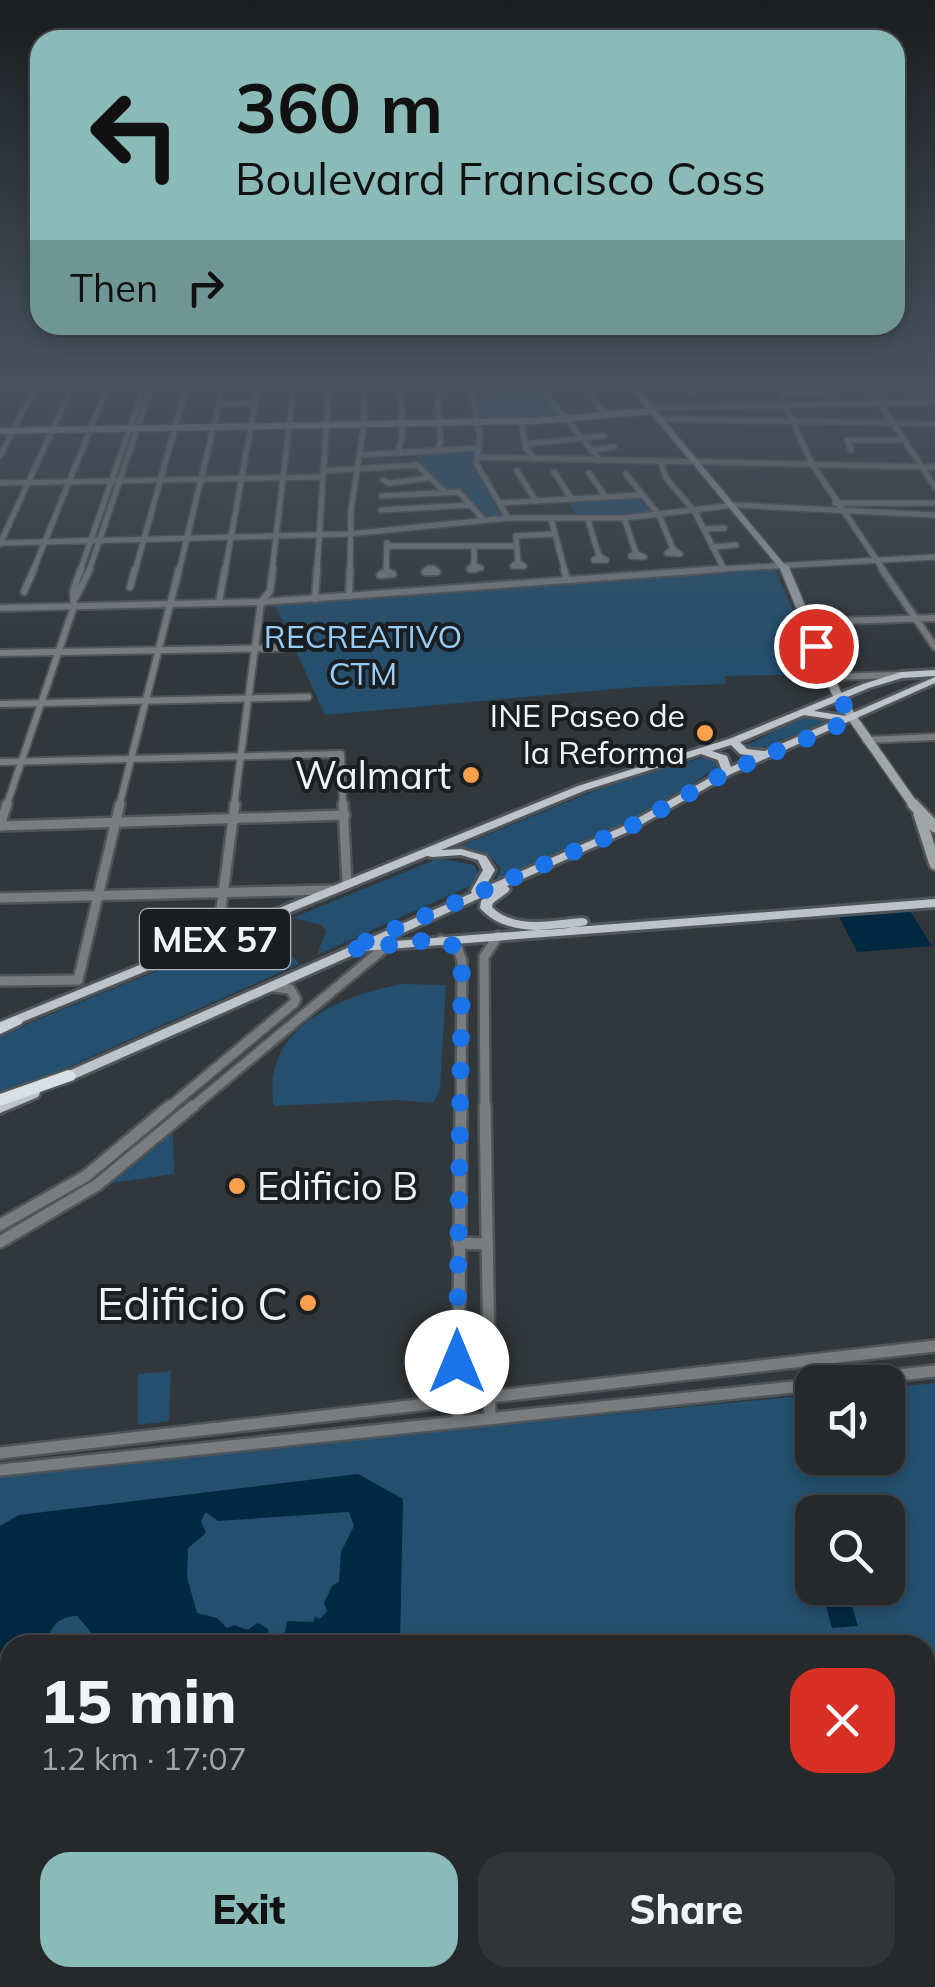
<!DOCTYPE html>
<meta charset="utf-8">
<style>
body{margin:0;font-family:Mulish,sans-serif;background:#313538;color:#f1f3f6;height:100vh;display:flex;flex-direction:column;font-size:38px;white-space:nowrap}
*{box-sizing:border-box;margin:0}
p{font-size:32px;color:#a3a6a9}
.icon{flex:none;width:55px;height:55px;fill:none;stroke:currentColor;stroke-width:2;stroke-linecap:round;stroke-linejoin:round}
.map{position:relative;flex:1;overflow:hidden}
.details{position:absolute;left:0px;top:1635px;width:935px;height:352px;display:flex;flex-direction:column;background:#25292c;border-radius:30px 30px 0 0;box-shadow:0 5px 15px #0003,0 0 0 2px #424548}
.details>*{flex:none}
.top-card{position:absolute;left:30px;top:30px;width:875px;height:305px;border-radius:30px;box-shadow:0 5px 15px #0003,0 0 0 2px #424548;background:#8bbbb9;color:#111;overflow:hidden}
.controls{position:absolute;left:795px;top:1365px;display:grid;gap:20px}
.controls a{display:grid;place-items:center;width:110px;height:110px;border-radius:20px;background:#25292c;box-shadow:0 5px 15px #0003,0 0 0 2px #424548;font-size:50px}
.pin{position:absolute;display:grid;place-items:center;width:85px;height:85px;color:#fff;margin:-42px;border:5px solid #fff;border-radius:50%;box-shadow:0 2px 10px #0007}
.me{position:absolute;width:110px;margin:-55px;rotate:0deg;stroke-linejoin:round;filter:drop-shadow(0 0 8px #0008)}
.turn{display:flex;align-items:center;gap:35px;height:210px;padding:0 40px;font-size:45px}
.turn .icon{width:130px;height:130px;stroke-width:2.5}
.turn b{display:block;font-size:70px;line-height:85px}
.then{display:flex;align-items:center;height:95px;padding:0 40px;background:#0003;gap:20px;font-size:38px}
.round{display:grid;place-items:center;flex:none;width:105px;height:105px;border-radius:30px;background:#313538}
.headline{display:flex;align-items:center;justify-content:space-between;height:170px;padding:0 40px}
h1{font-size:60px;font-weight:800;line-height:75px}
.primary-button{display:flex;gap:20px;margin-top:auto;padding:20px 40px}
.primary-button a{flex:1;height:115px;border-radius:30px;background:#8bbbb9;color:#111;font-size:40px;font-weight:800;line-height:115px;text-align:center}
.primary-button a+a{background:#313538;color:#f1f3f6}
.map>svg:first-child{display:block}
</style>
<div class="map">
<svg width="935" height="1987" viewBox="0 0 935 1987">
<rect width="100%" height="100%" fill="#31373b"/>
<g fill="#244f6e" fill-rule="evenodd">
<path d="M542,394L559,415L479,418L476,399Z"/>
<path d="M473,450L471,463L501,515L484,516L463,491L446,489L419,464L417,453Z"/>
<path d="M638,496L652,514L577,517L568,500Z"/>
<path d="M774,567L820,674L724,676L726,684L637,687L325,715L274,603Z"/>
<path d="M806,715L832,719L750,753L743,747Z"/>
<path d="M705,757L717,759L722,765L633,820L496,880L501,869C489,851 473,848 453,849L616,782Z"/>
<path d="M439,858L474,865L478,873L474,884L317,955L326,931L322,925L292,918Z"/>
<path d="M282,920C276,943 286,948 299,964L46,1077L0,1092V1035Z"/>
<path d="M403,984L446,985L440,1089L433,1103L399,1100L274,1106C260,1028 340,995 403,984Z"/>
<path d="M173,1131L174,1174L112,1183Z"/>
<path d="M171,1371L169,1421L138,1425V1374Z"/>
<path d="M935,1383V1952H925V1645H10V1978H838L830,1987H0V1473L441,1426L531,1422L812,1395V1458H888V1388ZM812,1512H888V1588H812Z"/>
</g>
<g fill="#002841" fill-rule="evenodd">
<path d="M909,909L932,946L857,952L838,915Z"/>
<path d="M358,1474L403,1499L400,1645H90L91,1632L77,1616C56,1617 52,1627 44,1645H10V1916L0,1914V1526L19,1515ZM206,1512L218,1521L349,1512L354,1526L341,1552L339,1582L332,1586L324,1603L327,1611L320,1619L315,1616L313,1622L287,1621L285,1632L270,1640L268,1629L258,1623L247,1630L235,1625L227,1628L217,1618L197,1613L187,1577L188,1548L206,1533L201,1521Z"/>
<path d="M821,1588H847L858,1626L832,1628Z"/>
</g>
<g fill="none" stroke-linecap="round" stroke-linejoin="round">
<g stroke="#505559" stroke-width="8">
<g id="minor-far4">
<path d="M251,385L257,395L251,424"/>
<path d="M437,385L439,420"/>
<path d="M471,385L480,438L476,463L508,518"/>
<path d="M538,385L600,460"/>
<path d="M580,385L605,413"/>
<path d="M687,385L692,394"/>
<path d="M776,385L812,464L884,571"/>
<path d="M868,385L935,487"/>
<path d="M779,393L870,388"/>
<path d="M219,404L255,403"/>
<path d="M651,408L935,402"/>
<path d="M661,419L935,424"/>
<path d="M364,422L365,385"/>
<path d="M521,422L526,448L534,459"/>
<path d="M175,426L188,385"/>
<path d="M91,427L109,385"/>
<path d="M14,429L36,385"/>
<path d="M525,444L604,436"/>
<path d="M437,450L441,441L439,423"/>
<path d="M591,450L614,447"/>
<path d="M851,450L847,440H903"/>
<path d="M398,452L402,437L401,385"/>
<path d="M361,455L478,448"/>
<path d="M0,456L13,431"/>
<path d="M477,457L935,467"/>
<path d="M661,462L666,478L695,512L724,569"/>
<path d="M416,464L444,491"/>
<path d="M323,471L416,465"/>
<path d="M517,471L536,501"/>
<path d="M554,472L572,499"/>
<path d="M589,473L606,497"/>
<path d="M626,474L659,515L673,549"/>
<path d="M383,480L389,483L430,478"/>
<path d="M0,483L322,477"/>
<path d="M382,496L459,492L484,520"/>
<path d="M499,503L642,495"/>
<path d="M835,503H935"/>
<path d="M733,505L935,515"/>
<path d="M381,510L471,505"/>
<path d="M624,518L636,553"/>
<path d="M551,519L565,571"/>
<path d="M588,520L599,556"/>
<path d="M704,529L724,528"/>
<path d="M0,543L349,534L508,518H624L735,505"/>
<path d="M0,544L73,385"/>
<path d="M387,546H516"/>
<path d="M474,547V565"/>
<path d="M712,547L736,545"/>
<path d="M673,549L680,554L667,553Z"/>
<path d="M636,553L644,557L631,556Z"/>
<path d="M599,556L606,560H594Z"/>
<path d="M518,562L524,566H513Z"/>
<path d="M518,562L516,536L554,534"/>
<path d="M474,565L481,568L470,569Z"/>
<path d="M33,571L90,430"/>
<path d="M80,571L145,385"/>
<path d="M89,571L152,385"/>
<path d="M135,571L175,428"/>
<path d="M179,571L221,396"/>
<path d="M225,571L251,426"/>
<path d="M272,571L294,385"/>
<path d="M317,571L329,385"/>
<path d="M350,571L351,510L364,425"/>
<path d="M386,571L387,543"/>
<path d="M426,571L430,568L437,571"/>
<path d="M686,571L935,557"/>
</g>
</g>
<g stroke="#505559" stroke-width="10">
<g id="minor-far3">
<path d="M429,569L425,572H437L433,569"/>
<path d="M470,569H475"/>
<path d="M564,569L567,580"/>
<path d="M882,569L935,647"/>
<path d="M386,571L393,574L380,575Z"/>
<path d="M130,587L135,569"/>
<path d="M24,592L34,569"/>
<path d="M349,596L350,569"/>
<path d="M76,597L90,569"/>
<path d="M315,599L317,569"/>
<path d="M219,602L225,569"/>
<path d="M0,608L261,602L721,569"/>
<path d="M806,622L935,618"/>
<path d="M0,653L282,648"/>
<path d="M830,677L898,675"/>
<path d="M0,704L308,697"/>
<path d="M866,740L935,737"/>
<path d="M0,762L341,754L343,807"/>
<path d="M6,807L74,606L73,591L81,569"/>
<path d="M119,807L179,569"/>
<path d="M234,807L261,602L270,591L273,569"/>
</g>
</g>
<g stroke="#505559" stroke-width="14">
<g id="minor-far2">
<path d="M343,804L347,884"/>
<path d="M0,826L7,804"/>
<path d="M0,826L345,815"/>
<path d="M0,898L331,890"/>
<path d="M217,938L235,804"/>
<path d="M441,940L458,949L462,961L461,1109"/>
<path d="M78,980L120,804"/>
<path d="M0,981L78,980"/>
<path d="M167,1109L294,1003L296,999L290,989L273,987"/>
<path d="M190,1109L389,944"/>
<path d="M485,1109L484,957L498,936"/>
</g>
</g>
<g stroke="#505559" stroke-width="16">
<g id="minor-far1">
<path d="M485,1106L490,1417"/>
<path d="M0,1225L86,1176L170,1106"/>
<path d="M0,1242L97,1185L193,1106"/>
<path d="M458,1243L487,1244"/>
<path d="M836,1382L935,1371"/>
<path d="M458,1419L461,1106"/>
<path d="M0,1453L935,1346"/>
<path d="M0,1470L812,1385"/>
</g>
</g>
<g stroke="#505559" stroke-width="19">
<g id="minor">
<path d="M925,1970H935"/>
<path d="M883,1987L895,1978"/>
</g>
</g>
<g stroke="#505559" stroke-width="9">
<g id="secondary-far2">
<path d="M631,385L786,571"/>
<path d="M0,431L536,421L653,411"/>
</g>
</g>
<g stroke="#505559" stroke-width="12">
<path id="secondary-far1" d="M785,569L838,697L915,807"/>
</g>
<g stroke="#505559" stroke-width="16">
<g id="secondary">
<path d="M913,804L935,827"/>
<path d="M919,814L935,864"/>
</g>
</g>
<g stroke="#505559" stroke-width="6">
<g id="primary">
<path d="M935,670V676L902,678L869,688L814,711L846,716L935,677V683L731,774L630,831L507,886L510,889L508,892L493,903L492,907C515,930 553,920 582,918L586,919L588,922L586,925C552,931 505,937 480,908L481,901L489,894L383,942L935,899V907L362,951L65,1083H55L53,1080L55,1077L472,893L471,891L483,870L478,860L461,855L432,857L427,856L0,1031V1022L578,786L729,739L863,684L901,672ZM804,715L836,720L765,751L747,749L740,742ZM731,745L740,754L754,756L731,767L727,756L712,751ZM701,754L718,760L722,771L622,827L485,887L495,870L486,856L461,849L441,850L586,790Z"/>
<path d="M33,1088L38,1089L40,1093L38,1097L0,1113V1102Z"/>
</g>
</g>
<g stroke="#505559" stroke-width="5">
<path id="trunk" d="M16,1016L23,1021L21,1024L0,1034V1023Z"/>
</g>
<g stroke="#505559" stroke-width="5">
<path id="motorway" d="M68,1070L74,1072L76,1076L74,1080L0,1106V1094Z"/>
</g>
<use href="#minor-far4" stroke="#7a7d7f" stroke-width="5"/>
<use href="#minor-far3" stroke="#7a7d7f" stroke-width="6"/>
<use href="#minor-far2" stroke="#7a7d7f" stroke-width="9"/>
<use href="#minor-far1" stroke="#7a7d7f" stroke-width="11"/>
<use href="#minor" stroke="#7a7d7f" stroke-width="14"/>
<use href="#secondary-far2" stroke="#a0a5a8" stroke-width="6"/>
<use href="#secondary-far1" stroke="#a0a5a8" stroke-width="9"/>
<use href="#secondary" stroke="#a0a5a8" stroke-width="11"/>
<use href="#primary" fill="#bdc3c8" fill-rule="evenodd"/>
<use href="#trunk" fill="#cad1d6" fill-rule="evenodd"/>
<use href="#motorway" fill="#d8dfe5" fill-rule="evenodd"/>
</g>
<linearGradient id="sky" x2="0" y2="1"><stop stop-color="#1b1e20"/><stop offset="0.58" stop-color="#485360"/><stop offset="1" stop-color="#485360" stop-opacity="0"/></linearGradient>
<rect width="935" height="664" fill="url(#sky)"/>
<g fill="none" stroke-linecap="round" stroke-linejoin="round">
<path stroke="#1a73e8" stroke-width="18" stroke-dasharray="0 32.4" d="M457,1362L462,954L452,945L438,939L346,950L626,829L727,772L851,720L816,646"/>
</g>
<g fill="#f9a04c" stroke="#1b1e20" stroke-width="4">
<circle cx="705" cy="733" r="10"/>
<circle cx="471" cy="775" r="10"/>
<circle cx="237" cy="1186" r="10"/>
<circle cx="308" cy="1303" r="10"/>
</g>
<g text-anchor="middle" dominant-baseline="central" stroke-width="8" stroke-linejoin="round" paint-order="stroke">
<g font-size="32" fill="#96ccf5" stroke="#1b1e20">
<text x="363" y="636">RECREATIVO<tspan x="363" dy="37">CTM</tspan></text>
</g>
<g font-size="32" fill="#f0f4f7" stroke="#1b1e20" text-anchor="end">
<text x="685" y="715">INE Paseo de<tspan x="685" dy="37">la Reforma</tspan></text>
</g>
<rect fill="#1b1e20" stroke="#b0b4b6" stroke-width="2.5" x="140" y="909" width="150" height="60" rx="8"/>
<g font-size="35" font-weight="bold" fill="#f0f4f7">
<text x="215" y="939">MEX 57</text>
</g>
<g font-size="38" fill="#f0f4f7" stroke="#1b1e20" text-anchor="end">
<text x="451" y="775">Walmart</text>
<text x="257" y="1186" text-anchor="start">Edificio B</text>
</g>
<g font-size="45" fill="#f0f4f7" stroke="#1b1e20" text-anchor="end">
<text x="288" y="1303">Edificio C</text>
</g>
</g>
</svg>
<div class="controls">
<a><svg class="icon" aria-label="sound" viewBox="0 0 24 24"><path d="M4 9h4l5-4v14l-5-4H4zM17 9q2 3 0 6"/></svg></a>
<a><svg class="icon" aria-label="search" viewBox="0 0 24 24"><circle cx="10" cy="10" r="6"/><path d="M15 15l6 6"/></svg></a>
</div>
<div class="pin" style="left:816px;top:646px;background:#d93025"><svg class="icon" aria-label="arrive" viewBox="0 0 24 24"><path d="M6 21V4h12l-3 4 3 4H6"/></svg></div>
<svg class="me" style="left:457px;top:1362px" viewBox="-20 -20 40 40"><circle r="19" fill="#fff"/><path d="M0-13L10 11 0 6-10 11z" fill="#1a73e8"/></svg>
<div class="top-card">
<div class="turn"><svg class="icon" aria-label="left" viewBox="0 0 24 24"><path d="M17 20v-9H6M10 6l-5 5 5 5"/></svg><div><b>360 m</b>Boulevard Francisco Coss</div></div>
<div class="then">Then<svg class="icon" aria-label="right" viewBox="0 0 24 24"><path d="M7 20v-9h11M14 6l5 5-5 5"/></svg></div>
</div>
<section class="details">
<div class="headline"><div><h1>15 min</h1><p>1.2 km · 17:07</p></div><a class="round" style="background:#d93025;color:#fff"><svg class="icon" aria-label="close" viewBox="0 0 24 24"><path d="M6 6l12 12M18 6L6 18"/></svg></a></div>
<div class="primary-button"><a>Exit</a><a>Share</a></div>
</section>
</div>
